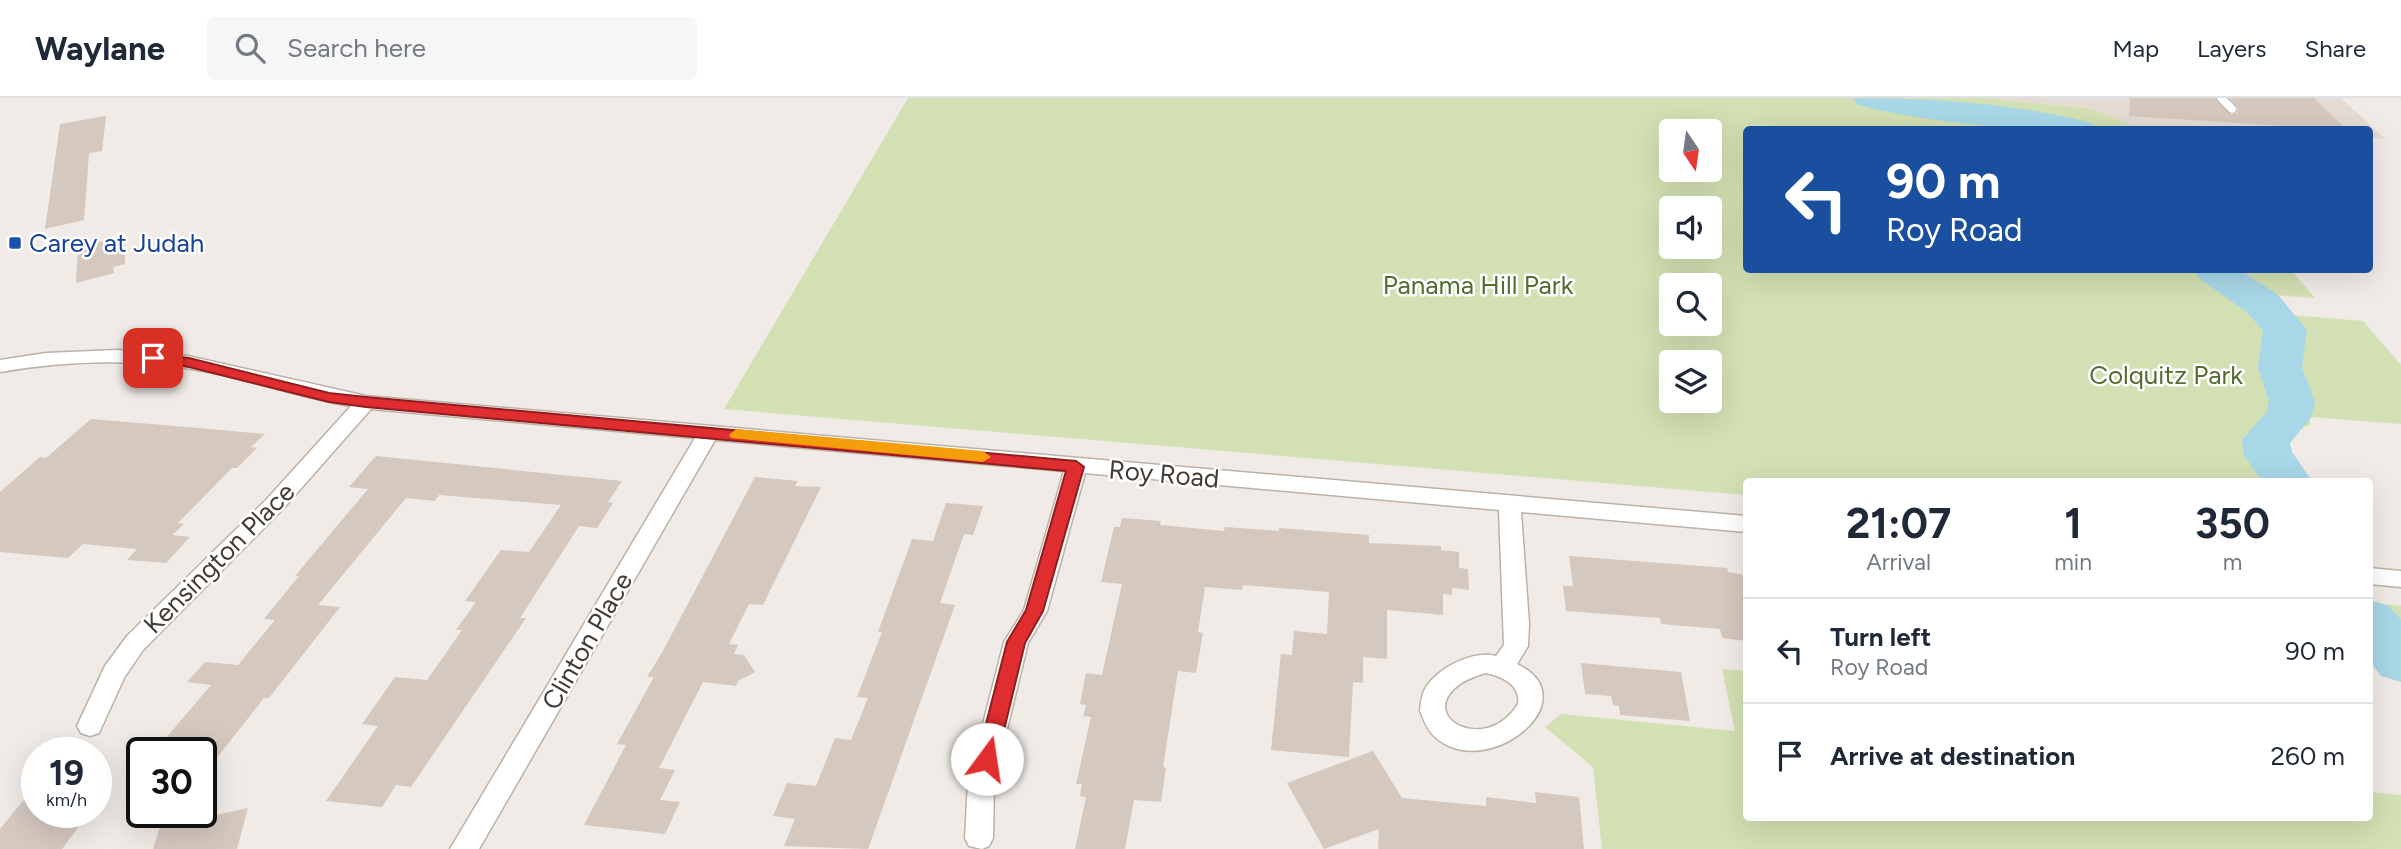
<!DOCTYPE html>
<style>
body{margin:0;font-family:Figtree,sans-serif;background:#f6f6f7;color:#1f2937;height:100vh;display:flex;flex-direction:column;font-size:26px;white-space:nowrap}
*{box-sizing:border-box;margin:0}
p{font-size:23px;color:#747a83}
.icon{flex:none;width:38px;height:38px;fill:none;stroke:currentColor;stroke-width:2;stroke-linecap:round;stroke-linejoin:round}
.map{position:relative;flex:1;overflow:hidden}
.sheet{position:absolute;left:1743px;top:380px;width:630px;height:343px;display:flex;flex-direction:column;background:#fff;border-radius:7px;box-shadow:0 7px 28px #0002}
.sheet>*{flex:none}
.hud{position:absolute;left:1743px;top:28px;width:630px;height:147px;border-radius:7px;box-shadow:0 7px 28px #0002;background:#1a4fa0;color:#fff;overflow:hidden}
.needle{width:46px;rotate:167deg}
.controls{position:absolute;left:1659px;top:21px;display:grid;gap:14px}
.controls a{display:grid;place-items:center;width:63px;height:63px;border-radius:7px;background:#fff;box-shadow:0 7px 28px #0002;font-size:35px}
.speed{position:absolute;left:21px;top:639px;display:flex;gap:14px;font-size:35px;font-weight:700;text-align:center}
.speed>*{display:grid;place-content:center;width:91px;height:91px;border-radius:50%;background:#fff;box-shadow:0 7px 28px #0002;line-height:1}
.speed small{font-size:18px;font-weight:400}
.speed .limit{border:4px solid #111;border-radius:10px;background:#fff;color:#111}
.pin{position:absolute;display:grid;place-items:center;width:60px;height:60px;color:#fff;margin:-30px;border-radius:14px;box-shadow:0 4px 10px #0006}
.me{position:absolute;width:77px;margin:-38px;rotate:14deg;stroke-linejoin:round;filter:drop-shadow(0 0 5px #0008)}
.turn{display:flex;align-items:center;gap:24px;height:147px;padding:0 28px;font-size:32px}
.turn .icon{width:91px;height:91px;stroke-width:2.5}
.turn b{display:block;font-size:49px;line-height:60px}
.eta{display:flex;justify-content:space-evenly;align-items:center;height:119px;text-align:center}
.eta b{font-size:42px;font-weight:700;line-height:49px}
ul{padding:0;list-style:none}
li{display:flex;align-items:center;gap:21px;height:105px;padding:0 28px;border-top:2px solid #e0e1e3}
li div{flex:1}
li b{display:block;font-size:26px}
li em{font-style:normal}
header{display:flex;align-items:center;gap:42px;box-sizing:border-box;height:98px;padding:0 35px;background:#fff;border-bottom:2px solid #e0e1e3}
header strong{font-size:33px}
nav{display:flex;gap:38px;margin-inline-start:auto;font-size:24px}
.search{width:490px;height:63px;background:#f6f6f7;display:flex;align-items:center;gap:18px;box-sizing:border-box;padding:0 24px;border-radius:7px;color:#747a83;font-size:26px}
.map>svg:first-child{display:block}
</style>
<header>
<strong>Waylane</strong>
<div class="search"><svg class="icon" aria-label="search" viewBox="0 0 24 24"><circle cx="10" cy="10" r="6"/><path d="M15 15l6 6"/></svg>Search here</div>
<nav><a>Map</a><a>Layers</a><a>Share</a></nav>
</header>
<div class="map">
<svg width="2401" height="751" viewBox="0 0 2401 751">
<rect width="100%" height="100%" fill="#f0ebe6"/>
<path fill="#e4dcd4" d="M1982,0H2341L2385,41L2370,40V32H2217L2133,27L2088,10Z"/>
<g fill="#d3e0b3" fill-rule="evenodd">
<path d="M908,0H1982L2088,10L2133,27L2168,29L2171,31L1746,32V172H2291L2315,200L2246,195L2263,208L2269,215L2363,223L2401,267V326L2310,319V327L2272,342L2270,348L2278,361L2303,383H1746V397L724,311ZM1671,33H1710V72H1671ZM1671,110H1710V149H1671ZM1671,187H1710V226H1671ZM1671,264H1710V303H1671Z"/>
<path d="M2370,505L2401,508V579L2370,554Z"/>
<path d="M1722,571L1746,573V719H2370V694L2401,697V751H1602L1593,669L1545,629L1561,616L1735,633Z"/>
</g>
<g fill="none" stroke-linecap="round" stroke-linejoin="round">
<g fill="#a8d7e7" fill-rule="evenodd">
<path d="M1853,0C1933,0 2014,5 2092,25L2097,32C2017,32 1937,27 1858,7Z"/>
<path d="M2194,172H2240L2278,197L2307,232L2302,270L2315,303L2312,318L2290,345L2292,354L2312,383H2262L2244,357L2242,342L2267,313L2269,303L2258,270L2263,233L2248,215L2200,181Z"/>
<path d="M2370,502L2389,508L2401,522V584L2381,578L2370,563Z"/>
</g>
</g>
<g fill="#d4c8bf">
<path d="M2130,0H2215L2231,17L2237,15L2238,10L2230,0H2314L2347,32L2129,18Z"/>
<path d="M106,18L102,53L89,55L84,122L45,131L60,26Z"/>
<path d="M125,138V166L113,169L114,175L76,185L78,149Z"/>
<path d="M91,321L199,330L265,336L251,349L257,350L237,370H232L178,425L184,426L172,437L190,439L166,465L127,462L137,451L83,446L68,460L0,454V394L40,359L46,360Z"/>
<path d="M376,358L622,383L608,404L613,405L597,430L579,428L520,520H526L411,689L396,687L382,709L326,703L378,628L362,626L395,579L427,582L462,532H456L476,504L465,503L501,452L529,454L561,407L439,397L435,403L406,400L318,507L340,509L269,600H264L201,680V654H154L211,587L187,584L205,564L238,567L275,522L264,521L299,478H295L368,391L349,389Z"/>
<path d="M755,379L798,383L795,388L821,389L763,507L749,506L729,546L738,547L734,556L744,557L755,574L738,583L736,588L703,584L659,670L675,672L660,702L680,704L665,736L584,727L626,647L617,646L654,579H647L663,553Z"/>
<path d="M946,405L983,408L973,437L964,436L940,505L955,507L868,751L784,748L795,721L773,718L787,685L816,688L835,640L851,642L868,600L857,599L882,534H878L912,441L933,443Z"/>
<path d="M1122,420L1161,423L1160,427L1224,433L1225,429L1279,433V430L1369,437V445L1441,448V452L1459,454V470L1468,471L1469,492L1452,490V497L1443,496V517L1387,512V561L1363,559V585L1353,584L1349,659L1271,652L1281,556L1292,557L1294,533L1327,536L1329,494L1243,487L1242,492L1205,489L1198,534L1203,535L1196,575L1178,573L1163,669L1166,670L1161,704L1134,702L1125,751H1075L1086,699L1080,698L1082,686H1076L1091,619L1083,618L1086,607L1080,606L1086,575L1102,577L1122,486L1101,484L1114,429H1120Z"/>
<path d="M1569,458L1727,470L1728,474L1746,477V543L1722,540L1720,531L1661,526L1660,520L1566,513L1563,488H1573Z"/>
<path d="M1581,565L1681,574L1690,623L1620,617L1619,608L1613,607L1611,598L1585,596Z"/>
<path d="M1373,653L1402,700L1486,708V699L1536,705L1535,694L1579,699L1584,751H1378L1379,731L1324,751L1287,685Z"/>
<path d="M37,686V714H90L62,751H0V731Z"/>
<path d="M248,710L237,751H153L160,729Z"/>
</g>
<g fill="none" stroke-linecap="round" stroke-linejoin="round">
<g stroke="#bbb2a9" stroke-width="10">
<path id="service" d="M2221,0L2232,11"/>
</g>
<g stroke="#bbb2a9" stroke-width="3">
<g id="minor">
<path d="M117,252L188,258L366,298L1746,418V434L1521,414L1529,526L1528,548L1517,566C1592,602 1484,688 1433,637C1427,631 1423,620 1420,613C1421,606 1421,598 1425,591C1437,570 1473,552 1496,558L1504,547L1499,412L1085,375L1047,513L1028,545L994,684L993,740L989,748L982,751L969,748L965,740L968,684L1004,544L1024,512L1064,373L715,342L479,751H450L695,340L371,311L282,412L143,552L124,580L99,635L90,638L81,635L77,628L105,568L127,538L266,402L351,308C303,300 257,284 209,274C140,260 69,262 0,274V262L46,255ZM1485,575C1502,578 1521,587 1518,606C1486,658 1414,619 1460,586C1467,581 1477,578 1485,575Z"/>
<path d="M2370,470L2401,473V489L2370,486Z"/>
</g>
</g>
<use href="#service" stroke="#fff" stroke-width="8"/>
<use href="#minor" fill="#fff" fill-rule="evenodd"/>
</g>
<path fill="#e02d2f" stroke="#921d1f" stroke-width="2" d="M153,256L189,260L329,295L366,299L1076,363L1084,369L1043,513L1025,545L997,661L994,667L987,669L980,667L977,661L1007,544L1026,512L1066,373L366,309L329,304L189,269L148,263L146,260Z"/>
<path fill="#f59e0b" d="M736,331L983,353L991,359L983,364L731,340L729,337Z"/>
<rect fill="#1a4fb4" stroke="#fff" stroke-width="2.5" x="8" y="138" width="14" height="14" rx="3.5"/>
<g text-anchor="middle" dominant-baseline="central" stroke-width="5" stroke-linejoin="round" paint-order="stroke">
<g font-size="26" fill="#164399" stroke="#fff" text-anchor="start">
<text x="29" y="145">Carey at Judah</text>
</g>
<g font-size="26" fill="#516d30" stroke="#fff">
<text x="1478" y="187">Panama Hill Park</text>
<text x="2166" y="277">Colquitz Park</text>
</g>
<g font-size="26" fill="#423b36" stroke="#fff">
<text transform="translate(1164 376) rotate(5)">Roy Road</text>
<text transform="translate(219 460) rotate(-45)">Kensington Place</text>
<text transform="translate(587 543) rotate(-60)">Clinton Place</text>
</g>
</g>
</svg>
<div class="controls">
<a><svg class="needle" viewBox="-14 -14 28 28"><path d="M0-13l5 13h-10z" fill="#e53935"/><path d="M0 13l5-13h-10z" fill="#747a83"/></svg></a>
<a><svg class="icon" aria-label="sound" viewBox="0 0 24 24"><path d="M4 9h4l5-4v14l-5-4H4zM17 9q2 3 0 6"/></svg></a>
<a><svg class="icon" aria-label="search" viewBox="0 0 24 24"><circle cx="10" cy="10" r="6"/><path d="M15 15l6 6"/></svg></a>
<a><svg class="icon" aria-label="layers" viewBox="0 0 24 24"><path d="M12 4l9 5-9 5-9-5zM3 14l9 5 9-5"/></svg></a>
</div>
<div class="speed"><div>19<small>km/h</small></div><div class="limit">30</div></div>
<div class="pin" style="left:153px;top:260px;background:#d93025"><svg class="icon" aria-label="arrive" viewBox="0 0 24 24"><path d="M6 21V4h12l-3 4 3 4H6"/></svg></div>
<svg class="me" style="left:987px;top:661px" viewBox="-20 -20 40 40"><circle r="19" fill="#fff"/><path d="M0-13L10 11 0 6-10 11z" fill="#e02d2f"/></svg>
<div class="hud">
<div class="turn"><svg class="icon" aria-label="left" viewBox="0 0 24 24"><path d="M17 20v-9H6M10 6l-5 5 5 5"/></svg><div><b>90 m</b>Roy Road</div></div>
</div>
<section class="sheet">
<div class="eta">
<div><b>21:07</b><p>Arrival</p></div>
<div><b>1</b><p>min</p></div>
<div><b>350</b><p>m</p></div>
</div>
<ul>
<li><svg class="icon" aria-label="left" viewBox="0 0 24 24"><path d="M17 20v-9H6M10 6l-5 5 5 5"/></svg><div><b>Turn left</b><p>Roy Road</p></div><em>90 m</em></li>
<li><svg class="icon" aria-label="arrive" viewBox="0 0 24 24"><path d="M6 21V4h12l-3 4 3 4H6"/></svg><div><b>Arrive at destination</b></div><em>260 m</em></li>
</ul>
</section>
</div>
